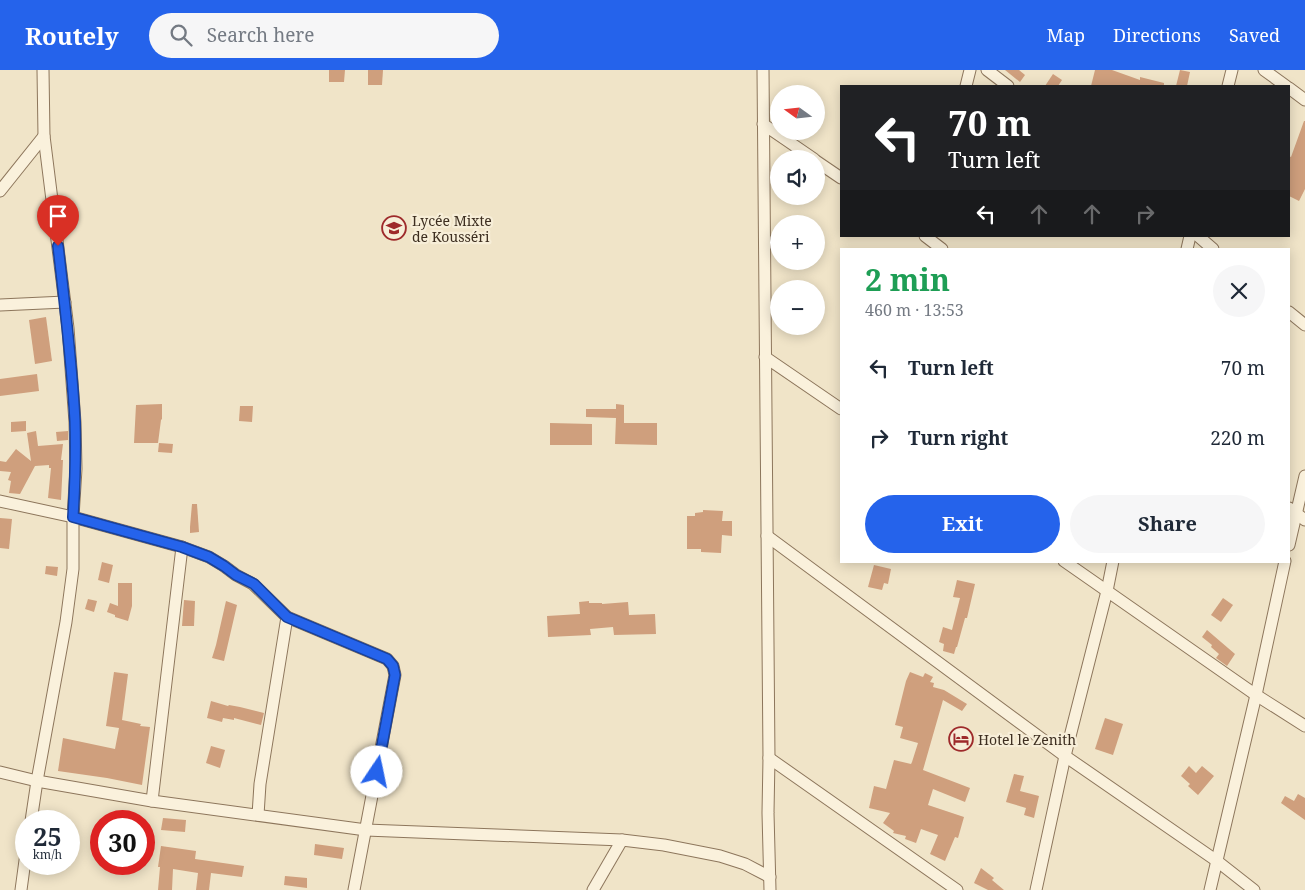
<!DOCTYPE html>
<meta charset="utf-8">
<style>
body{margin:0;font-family:"Noto Serif",serif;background:#f6f6f7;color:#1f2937;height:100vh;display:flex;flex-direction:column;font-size:19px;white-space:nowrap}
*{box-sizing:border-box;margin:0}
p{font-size:16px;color:#747a83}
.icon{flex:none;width:28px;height:28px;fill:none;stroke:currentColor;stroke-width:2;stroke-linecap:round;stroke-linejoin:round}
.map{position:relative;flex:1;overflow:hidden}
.side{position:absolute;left:840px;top:178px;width:450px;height:315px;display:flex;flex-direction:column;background:#fff;border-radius:0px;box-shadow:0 2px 12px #0003}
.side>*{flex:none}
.hud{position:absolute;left:840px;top:15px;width:450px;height:152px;border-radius:0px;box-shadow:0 2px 12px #0003;background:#202124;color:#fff;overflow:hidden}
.needle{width:32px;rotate:285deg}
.tools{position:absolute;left:770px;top:15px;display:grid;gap:10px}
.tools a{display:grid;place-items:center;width:55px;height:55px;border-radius:50%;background:#fff;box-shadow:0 2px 12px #0003;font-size:25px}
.speed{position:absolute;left:15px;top:740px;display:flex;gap:10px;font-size:25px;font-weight:700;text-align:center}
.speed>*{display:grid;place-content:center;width:65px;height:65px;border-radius:50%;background:#fff;box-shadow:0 2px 12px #0003;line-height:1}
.speed small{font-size:12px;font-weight:400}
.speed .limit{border:8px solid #d22;background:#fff;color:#111}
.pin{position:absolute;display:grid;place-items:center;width:42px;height:42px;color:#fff;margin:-51px -21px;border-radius:50% 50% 50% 0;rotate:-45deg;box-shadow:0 0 5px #0007}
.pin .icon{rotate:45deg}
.me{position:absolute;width:55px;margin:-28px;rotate:11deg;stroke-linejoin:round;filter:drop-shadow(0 0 4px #0008)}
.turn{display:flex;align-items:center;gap:18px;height:105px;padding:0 25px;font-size:22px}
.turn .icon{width:65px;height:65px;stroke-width:2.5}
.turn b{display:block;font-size:35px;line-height:42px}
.lanes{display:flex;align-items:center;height:48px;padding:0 25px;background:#0003;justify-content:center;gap:25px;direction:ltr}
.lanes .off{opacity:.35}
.round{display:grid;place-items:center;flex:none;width:52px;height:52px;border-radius:26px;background:#f6f6f7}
.headline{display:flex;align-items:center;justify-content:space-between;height:85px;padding:0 25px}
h1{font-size:30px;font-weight:700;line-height:38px;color:#1e9e55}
.primary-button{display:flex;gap:10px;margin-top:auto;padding:10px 25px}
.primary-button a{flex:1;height:58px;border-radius:30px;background:#2563eb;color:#fff;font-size:20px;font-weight:700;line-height:58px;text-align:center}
.primary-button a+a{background:#f6f6f7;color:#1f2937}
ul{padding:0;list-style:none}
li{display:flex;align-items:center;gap:15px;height:70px;padding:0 25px}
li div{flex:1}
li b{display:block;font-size:19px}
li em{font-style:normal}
header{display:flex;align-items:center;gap:30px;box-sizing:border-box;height:70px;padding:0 25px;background:#2563eb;color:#fff}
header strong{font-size:24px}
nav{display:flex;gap:28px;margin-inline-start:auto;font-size:18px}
.search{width:350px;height:45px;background:#f6f6f7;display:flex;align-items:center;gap:12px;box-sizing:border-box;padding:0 18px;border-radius:28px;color:#747a83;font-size:19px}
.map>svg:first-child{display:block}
</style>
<header>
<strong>Routely</strong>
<div class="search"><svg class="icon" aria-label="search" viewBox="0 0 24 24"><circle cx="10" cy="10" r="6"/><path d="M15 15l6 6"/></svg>Search here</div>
<nav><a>Map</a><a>Directions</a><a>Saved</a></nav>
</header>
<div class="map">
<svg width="1305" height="820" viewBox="0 0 1305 820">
<rect width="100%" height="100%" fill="#f0e4c8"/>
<g fill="#cf9f7d">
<path d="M329,0H345L344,12H329Z"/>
<path d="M368,0H383L382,15H368Z"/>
<path d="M1005,0H1019L1025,5L1020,12Z"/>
<path d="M1095,0H1112L1140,10V7L1164,13V16H1091Z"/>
<path d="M1180,0L1190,2L1187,16H1176Z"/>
<path d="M1053,4L1062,10L1058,16H1045Z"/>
<path d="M1304,51H1305V119L1299,131L1289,126V86L1291,87Z"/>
<path d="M46,247L52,291L35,294L29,250Z"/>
<path d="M37,304L39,321L0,326V309Z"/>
<path d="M162,334V349L161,350L158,373H134L136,335Z"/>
<path d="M616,334L624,335V353H657V375L615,374L616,348L586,347V339H616Z"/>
<path d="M240,336H253L252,352L239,351Z"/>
<path d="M26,351V361L11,362V352Z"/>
<path d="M550,353L592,354V375H550Z"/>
<path d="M36,361L38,376L63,374L61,390H63L61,430L48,428L51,398H49V395L35,396L20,424L9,423L11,411L8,410L11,402L0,401V391L6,392L16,379L31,391L27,363Z"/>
<path d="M68,361V370L57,371L56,362Z"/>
<path d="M159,373L173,374L172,383L158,382Z"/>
<path d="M192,434H197L199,462L190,463V457Z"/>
<path d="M703,440L723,441L722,451H732V466L722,465L721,483L701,482V479H687V446H695V443L703,442Z"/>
<path d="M0,448L12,449L9,479L0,478Z"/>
<path d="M102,492L113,495L109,513L98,510Z"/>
<path d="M874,495L891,499L888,514L884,513L882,520L868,517Z"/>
<path d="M46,496L58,497L57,506L45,504Z"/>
<path d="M957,510L975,514L967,548H965L957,577H956L954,584L943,581L944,574L939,572L943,557L952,560L960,528L953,527Z"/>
<path d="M118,513H132V536L128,551L115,547V545L107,542L110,533L118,536Z"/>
<path d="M1223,528L1233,535L1221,552L1211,545Z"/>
<path d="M88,529L97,531L94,542L85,539Z"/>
<path d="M184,530L195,531L194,556H182Z"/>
<path d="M226,531L237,535L224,591L212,588L216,575Z"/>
<path d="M589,531V533H602V534L628,532L629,545L655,544L656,564L614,565L613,557L590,559L591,565L548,567L547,546L580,544L579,532Z"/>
<path d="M1207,560L1235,584L1227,596L1216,588L1219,584L1211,577L1212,575L1202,567Z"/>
<path d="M114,602L128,604L122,650L141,654L140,656L150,657L142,715L107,708L58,701L63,668L115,679L119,658L106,656Z"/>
<path d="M910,602L923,607L925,603L933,607L930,612L934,613L933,617L944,620L967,634L962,641L943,630L923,700L970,718L965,732L933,719L928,735L964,747L958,768L955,767L945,791L930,784L938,765L921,759L916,773L905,769L906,766L893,763L894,761L883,753L890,743L869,738L874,716L886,719L894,690L911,694L912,692L918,673L900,668L903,657L895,655L906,611Z"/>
<path d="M211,631L228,636L229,635L240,637L264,643L261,655L234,648V650L223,648L222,652L207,648Z"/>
<path d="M1105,648L1123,654L1113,685L1095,679Z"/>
<path d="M211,676L225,680L220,698L206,693Z"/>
<path d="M1189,696L1196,703L1202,696L1214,706L1198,725L1188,716L1190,714L1181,706Z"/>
<path d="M1014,704L1024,706L1020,721L1039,726L1034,748L1024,745L1026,738L1006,732Z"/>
<path d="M1298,724L1305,728V750L1281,733L1285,726L1294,731Z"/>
<path d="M163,748L186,750L185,762L161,760Z"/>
<path d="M315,774L344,778L342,789L314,785Z"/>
<path d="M161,776L196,781L195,789L244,796L242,807L211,803L209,820H196L198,803L173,799L172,820H158L160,797H158Z"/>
<path d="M981,798L994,808L992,810L1004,820H988L974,813Z"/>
<path d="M285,806L307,808V818L284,815Z"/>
</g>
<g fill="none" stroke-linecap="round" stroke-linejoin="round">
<g stroke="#8d765c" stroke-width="13">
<g id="minor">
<path d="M763,0L769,688L768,743L770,820"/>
<path d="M987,0L1008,16"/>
<path d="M1264,0L1286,16"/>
<path d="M966,16L970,0"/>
<path d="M1228,16L1232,0"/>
<path d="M1289,18L1305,30"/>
<path d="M763,54L814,89"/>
<path d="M816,91L841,108"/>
<path d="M0,121L44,66"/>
<path d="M925,166L942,179"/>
<path d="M1198,166L1213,179"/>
<path d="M1187,179L1190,166"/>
<path d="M0,235L65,232"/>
<path d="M1289,242L1305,255"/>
<path d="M765,287L841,339"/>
<path d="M0,431L73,447L182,477L209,487L224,496L236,505L253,514L287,547L387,589L393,596L395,605L354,820"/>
<path d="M1289,438L1305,450"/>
<path d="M767,466L1065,686L1217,791L1254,820"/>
<path d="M1289,475L1305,406"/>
<path d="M1064,491L1256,625L1305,656"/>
<path d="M769,688L957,820"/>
<path d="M0,702L37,711L152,731L366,760L622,770L664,775L720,786L745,794L770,807"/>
<path d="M152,731L182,477"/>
<path d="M258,745L260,714L287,547"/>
<path d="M31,751L37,711L66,552L73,499V447L76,399L75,352L68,258L44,66L43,0"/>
<path d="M21,820L26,783"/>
<path d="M593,820L622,770"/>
<path d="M1036,820L1065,686L1107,521L1113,491"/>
<path d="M1210,820L1256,625L1285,491"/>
</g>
</g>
<use href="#minor" stroke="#faf1dc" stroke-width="11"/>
</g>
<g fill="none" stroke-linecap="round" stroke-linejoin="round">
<g stroke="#184099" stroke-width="12">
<path id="route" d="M58,176C65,235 72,293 75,351C76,383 75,415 73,447L182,477L209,487L224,496L236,505L254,514L287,547L387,589L393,596L395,605L377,702"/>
</g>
<use href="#route" stroke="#2563eb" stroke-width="9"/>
</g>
<defs>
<g id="school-ring" transform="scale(1.25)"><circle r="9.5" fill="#f7eed8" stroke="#9e2a2b" stroke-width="1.5"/><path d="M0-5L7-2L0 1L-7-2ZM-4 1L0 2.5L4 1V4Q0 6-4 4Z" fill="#9e2a2b"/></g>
<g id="hotel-ring" transform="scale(1.25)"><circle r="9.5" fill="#f7eed8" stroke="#9e2a2b" stroke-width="1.5"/><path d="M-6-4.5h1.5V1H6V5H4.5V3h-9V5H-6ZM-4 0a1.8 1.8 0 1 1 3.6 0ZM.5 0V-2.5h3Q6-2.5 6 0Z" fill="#9e2a2b"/></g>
</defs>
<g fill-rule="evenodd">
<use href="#school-ring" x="394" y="158"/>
<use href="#hotel-ring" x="961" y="669"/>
</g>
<g text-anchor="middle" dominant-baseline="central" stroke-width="4.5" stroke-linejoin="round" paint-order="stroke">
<g font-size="14" fill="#3d2e20" stroke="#f7eed8" text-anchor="start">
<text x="412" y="150">Lycée Mixte<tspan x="412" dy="16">de Kousséri</tspan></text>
<text x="978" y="669">Hotel le Zenith</text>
</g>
</g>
</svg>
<div class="tools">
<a><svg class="needle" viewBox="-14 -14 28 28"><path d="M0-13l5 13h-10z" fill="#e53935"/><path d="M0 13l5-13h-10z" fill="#747a83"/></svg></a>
<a><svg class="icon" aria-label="sound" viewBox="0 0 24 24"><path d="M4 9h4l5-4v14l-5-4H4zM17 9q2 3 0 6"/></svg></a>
<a>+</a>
<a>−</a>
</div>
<div class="speed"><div>25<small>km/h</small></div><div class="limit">30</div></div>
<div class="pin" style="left:58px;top:176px;background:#d93025"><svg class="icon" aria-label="arrive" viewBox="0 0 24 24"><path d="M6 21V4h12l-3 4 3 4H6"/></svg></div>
<svg class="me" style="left:377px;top:702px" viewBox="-20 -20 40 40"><circle r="19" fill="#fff"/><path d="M0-13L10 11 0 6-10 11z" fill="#2563eb"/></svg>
<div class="hud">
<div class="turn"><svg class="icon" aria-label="left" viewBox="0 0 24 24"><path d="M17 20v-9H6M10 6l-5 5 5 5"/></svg><div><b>70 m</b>Turn left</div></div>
<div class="lanes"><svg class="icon" aria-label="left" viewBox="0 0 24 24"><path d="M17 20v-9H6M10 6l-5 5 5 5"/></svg><svg class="icon off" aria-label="ahead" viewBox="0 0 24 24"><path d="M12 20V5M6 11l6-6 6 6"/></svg><svg class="icon off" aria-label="ahead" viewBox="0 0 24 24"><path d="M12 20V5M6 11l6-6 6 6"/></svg><svg class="icon off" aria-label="right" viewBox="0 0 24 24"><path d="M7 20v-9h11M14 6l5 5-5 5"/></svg></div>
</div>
<section class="side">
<div class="headline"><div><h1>2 min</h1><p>460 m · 13:53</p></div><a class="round"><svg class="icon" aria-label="close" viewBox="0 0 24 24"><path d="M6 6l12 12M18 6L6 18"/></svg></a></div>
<ul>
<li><svg class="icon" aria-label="left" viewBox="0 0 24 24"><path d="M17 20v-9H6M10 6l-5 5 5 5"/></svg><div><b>Turn left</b></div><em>70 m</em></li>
<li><svg class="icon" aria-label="right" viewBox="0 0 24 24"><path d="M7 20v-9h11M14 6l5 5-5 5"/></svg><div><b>Turn right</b></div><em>220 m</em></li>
</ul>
<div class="primary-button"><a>Exit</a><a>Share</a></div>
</section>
</div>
